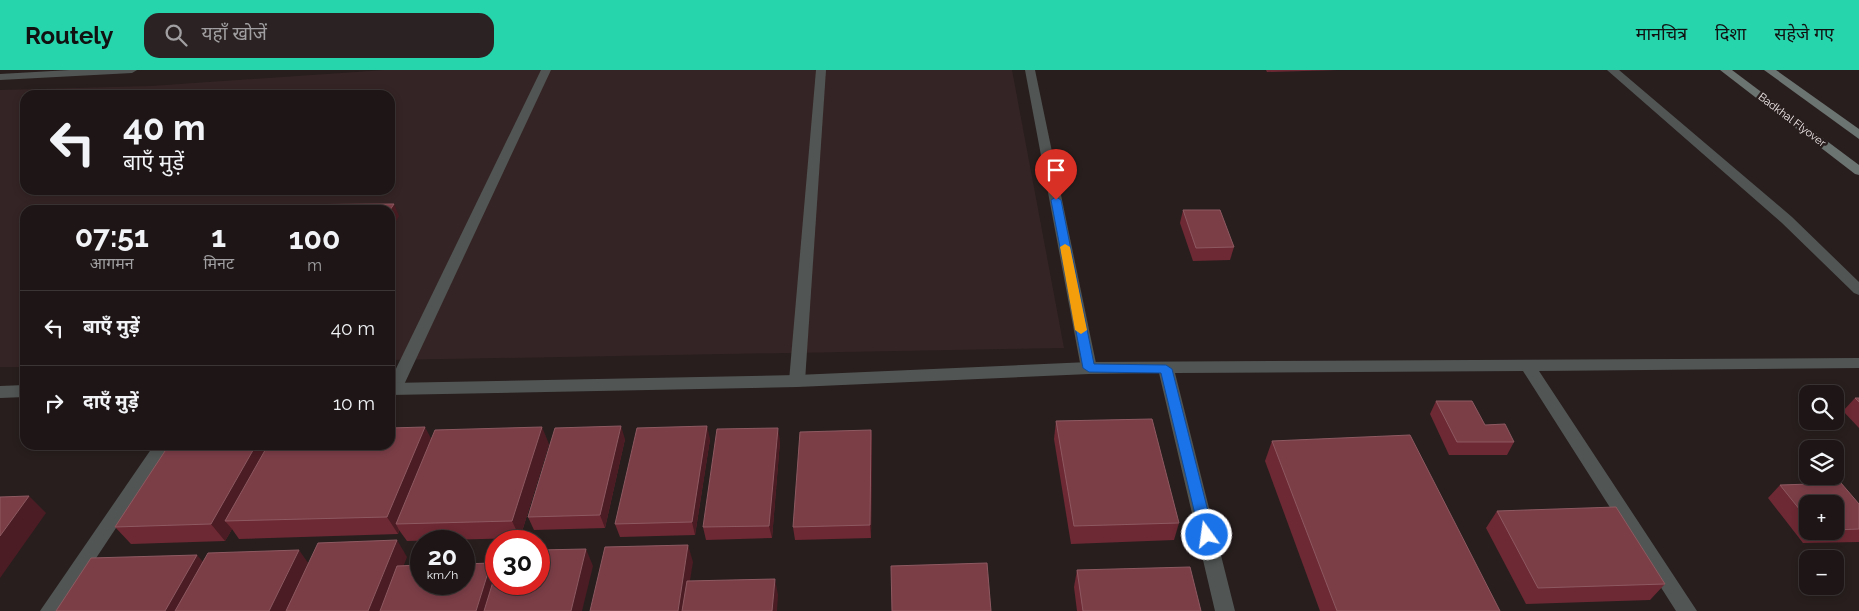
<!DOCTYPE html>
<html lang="hi">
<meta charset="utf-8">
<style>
body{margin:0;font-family:Raleway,"Noto Sans Devanagari",sans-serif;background:#2b2323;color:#f1f3f6;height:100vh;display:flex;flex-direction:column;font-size:19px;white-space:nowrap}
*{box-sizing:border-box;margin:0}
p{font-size:16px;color:#a19fa1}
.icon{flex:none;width:28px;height:28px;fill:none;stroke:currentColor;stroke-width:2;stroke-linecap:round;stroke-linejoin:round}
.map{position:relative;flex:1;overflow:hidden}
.sheet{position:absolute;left:20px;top:135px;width:375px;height:245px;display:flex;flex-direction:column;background:#1e1616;border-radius:15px;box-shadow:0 2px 8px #0003,0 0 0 1px #3c3535}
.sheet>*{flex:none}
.hud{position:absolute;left:20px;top:20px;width:375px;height:105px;border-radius:15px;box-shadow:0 2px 8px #0003,0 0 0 1px #3c3535;background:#1e1616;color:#f1f3f6;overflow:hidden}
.tools{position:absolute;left:1799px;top:315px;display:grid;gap:10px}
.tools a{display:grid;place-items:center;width:45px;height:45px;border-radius:10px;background:#1e1616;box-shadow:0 2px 8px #0003,0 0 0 1px #3c3535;font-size:25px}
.speed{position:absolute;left:410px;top:460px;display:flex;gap:10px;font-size:25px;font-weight:700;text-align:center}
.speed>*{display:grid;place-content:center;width:65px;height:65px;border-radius:50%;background:#1e1616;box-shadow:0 2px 8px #0003,0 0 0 1px #3c3535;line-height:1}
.speed small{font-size:12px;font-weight:400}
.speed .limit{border:8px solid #d22;background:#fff;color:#111}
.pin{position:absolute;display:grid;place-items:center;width:42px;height:42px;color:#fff;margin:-51px -21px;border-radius:50% 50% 50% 0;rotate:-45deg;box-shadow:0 0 5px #0007}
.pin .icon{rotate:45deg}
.me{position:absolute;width:55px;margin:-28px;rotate:346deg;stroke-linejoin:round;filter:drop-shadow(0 0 4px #0008)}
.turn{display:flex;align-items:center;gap:18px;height:105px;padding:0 20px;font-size:22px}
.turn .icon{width:65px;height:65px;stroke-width:2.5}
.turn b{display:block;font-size:35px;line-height:42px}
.eta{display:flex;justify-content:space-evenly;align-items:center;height:85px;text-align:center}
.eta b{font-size:30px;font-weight:700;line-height:35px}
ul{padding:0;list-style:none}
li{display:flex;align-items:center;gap:15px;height:75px;padding:0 20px;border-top:1px solid #3c3535}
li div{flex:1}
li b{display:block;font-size:19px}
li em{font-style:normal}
header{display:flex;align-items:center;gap:30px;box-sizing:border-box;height:70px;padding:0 25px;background:#27d5ad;color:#111}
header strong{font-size:24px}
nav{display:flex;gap:28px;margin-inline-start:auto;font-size:18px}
.search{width:350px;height:45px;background:#2b2323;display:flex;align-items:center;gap:12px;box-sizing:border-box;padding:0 18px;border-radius:15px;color:#a19fa1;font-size:19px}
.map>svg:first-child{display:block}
</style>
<header>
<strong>Routely</strong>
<div class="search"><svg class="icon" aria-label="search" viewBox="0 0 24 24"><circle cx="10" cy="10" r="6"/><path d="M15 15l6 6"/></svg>यहाँ खोजें</div>
<nav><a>मानचित्र</a><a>दिशा</a><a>सहेजे गए</a></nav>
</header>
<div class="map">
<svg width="1859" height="541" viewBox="0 0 1859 541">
<rect width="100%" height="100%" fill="#281e1e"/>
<path fill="#352425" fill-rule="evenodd" d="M385,0H1012L1064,278L390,290V140H25V297H0V20L151,16ZM25,25H390V120H25Z"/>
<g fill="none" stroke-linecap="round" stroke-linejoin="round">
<g fill="#515654" fill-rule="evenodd">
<path d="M70,0H137L132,3L0,10V4Z"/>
<path d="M541,0H551L402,319L400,323L390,324V311Z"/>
<path d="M816,0H826L805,311L803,315H791L789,311Z"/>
<path d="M1025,0H1035L1097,298L1094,302H1084L1081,298Z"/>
</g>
<g fill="#515654" fill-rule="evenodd">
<path d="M1607,0H1619L1792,147L1859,212V225L1854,223L1782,153Z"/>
<path d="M1859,288V298L1539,301L1697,541H1676L1523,301L1175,303L1235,541H1215L1159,303L1089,304L797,317L390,325V313L797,305L1089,292Z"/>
<path d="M25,315V327L0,328V316Z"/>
<path d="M154,375H171L61,541H40Z"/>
</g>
<g fill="#6c7471" fill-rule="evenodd">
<path d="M1720,0H1732L1859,95V105L1855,104Z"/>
<path d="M1764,0H1776L1859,59V69Z"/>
</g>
</g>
<g fill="#6d2934" fill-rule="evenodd">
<path d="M1266,0H1339L1267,2Z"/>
<path d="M1183,140L1234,177L1230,190L1193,191L1180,153Z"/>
<path d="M1855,328H1859V358L1843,341Z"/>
<path d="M1436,331L1485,355L1514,372L1507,385H1449L1430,344Z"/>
<path d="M1056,351L1179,453L1174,470L1071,474L1054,369Z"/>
<path d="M871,360L872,373L871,468L795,470L793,457Z"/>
<path d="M432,369L549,374L520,468L407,471L399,460L398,464L239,469L232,459L225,471L131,474L115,457Z"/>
<path d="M625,369L605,458L534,460L528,447Z"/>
<path d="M710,369L695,465L620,467L615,454Z"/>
<path d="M780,371L772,468L706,470L703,457Z"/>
<path d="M1272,371L1500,541H1320L1265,391Z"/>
<path d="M1780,415L1859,434V472L1803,473L1768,428ZM1808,434H1835V461H1808Z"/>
<path d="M1497,441L1665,514L1650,530L1526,534L1486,458Z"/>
<path d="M1077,500L1201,541H1077L1074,517Z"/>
</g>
<g fill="#4b1c23">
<path d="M394,134L399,146L390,162V140Z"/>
<path d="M621,356L625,369L605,458L600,445Z"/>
<path d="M707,356L710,369L695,465L692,452Z"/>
<path d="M425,357L434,374L396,454L399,460L398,464L387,447Z"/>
<path d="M542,357L549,374L520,468L512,451Z"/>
<path d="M778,358L780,371L772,468L769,456Z"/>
<path d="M871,360L872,373L871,468L870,455Z"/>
<path d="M256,375H278L225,451L232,459L225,471L211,454Z"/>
<path d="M29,426L46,443L0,508V466Z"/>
<path d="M397,470L407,487L386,541H368Z"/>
<path d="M688,475L693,492L685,541H678Z"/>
<path d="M586,479L593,496L582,541H571Z"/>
<path d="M299,480L311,497L290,541H269Z"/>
<path d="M197,485L212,502L190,541H165Z"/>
<path d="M491,493L496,503L490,541H476Z"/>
<path d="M775,509L778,525L777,541H772Z"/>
</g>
<g fill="#7b3e47" stroke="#8e5961">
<path d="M394,134L390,140H255L259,135Z"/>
<path d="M1183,140H1220L1234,177L1196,178Z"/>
<path d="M1855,328H1859V332Z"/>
<path d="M1436,331H1472L1485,355L1505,354L1514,372H1457Z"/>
<path d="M1152,349L1179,453L1074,456L1056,351Z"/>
<path d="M621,356L600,445L528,447L555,358Z"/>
<path d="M707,356L692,452L615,454L637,358Z"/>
<path d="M425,357L387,447L225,451L268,375H390V358Z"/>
<path d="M542,357L512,451L396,454L435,360Z"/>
<path d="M778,358L769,456L703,457L717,359Z"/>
<path d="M871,360L870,455L793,457L800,362Z"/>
<path d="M1410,365L1500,541H1337L1272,371Z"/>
<path d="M169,375H256L211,454L115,457Z"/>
<path d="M1841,413L1859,434V459L1835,460V434H1808V450L1780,415Z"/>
<path d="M29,426L0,466V427Z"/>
<path d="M1616,437L1665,514L1538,518L1497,441Z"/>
<path d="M397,470L368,541H286L318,473Z"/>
<path d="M688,475L678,541H590L605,477Z"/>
<path d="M586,479L571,541H484L496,502V514H539V480Z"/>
<path d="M299,480L269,541H175L208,483Z"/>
<path d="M197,485L165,541H56L91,488Z"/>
<path d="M491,493L476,541H380L397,496L421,495V514H464V494Z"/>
<path d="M987,493L991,541H892L891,496Z"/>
<path d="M1190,497L1201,541H1083L1077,500Z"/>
<path d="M775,509L772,541H682L687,511Z"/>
</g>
<path fill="#1a73e8" stroke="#114b97" d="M1056,127L1061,130L1094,294L1166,295L1172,299L1214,465L1212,469H1202L1200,465L1161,303L1089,302L1083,298L1051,130Z"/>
<path fill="#f59e0b" d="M1065,174L1070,177L1087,260L1081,264L1075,260L1060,177Z"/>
<g text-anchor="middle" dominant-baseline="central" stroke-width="5" stroke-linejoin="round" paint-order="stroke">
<g font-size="11" fill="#f1e9ea" stroke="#281e1e">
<text transform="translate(1792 50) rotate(37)">Badkhal Flyover</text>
</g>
</g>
</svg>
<div class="tools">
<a><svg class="icon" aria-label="search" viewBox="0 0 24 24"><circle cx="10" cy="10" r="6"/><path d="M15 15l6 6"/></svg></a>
<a><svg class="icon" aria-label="layers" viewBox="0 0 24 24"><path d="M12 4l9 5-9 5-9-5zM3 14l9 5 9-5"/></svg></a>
<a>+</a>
<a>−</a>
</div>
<div class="speed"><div>20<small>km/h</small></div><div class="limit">30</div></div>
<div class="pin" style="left:1056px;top:130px;background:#d93025"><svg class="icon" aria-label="arrive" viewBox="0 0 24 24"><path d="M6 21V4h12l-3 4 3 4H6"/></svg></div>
<svg class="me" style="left:1207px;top:465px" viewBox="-20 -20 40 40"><circle r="17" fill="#1a73e8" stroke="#fff" stroke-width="3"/><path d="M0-11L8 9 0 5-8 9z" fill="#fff"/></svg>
<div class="hud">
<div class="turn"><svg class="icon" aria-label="left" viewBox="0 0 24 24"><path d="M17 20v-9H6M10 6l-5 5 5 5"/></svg><div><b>40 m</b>बाएँ मुड़ें</div></div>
</div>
<section class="sheet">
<div class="eta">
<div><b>07:51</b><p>आगमन</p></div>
<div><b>1</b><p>मिनट</p></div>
<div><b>100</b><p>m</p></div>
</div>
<ul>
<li><svg class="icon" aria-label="left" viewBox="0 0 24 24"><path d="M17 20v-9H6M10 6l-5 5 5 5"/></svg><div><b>बाएँ मुड़ें</b></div><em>40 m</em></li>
<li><svg class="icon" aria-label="right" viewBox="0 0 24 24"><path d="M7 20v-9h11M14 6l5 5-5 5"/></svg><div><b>दाएँ मुड़ें</b></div><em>10 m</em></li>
</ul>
</section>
</div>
